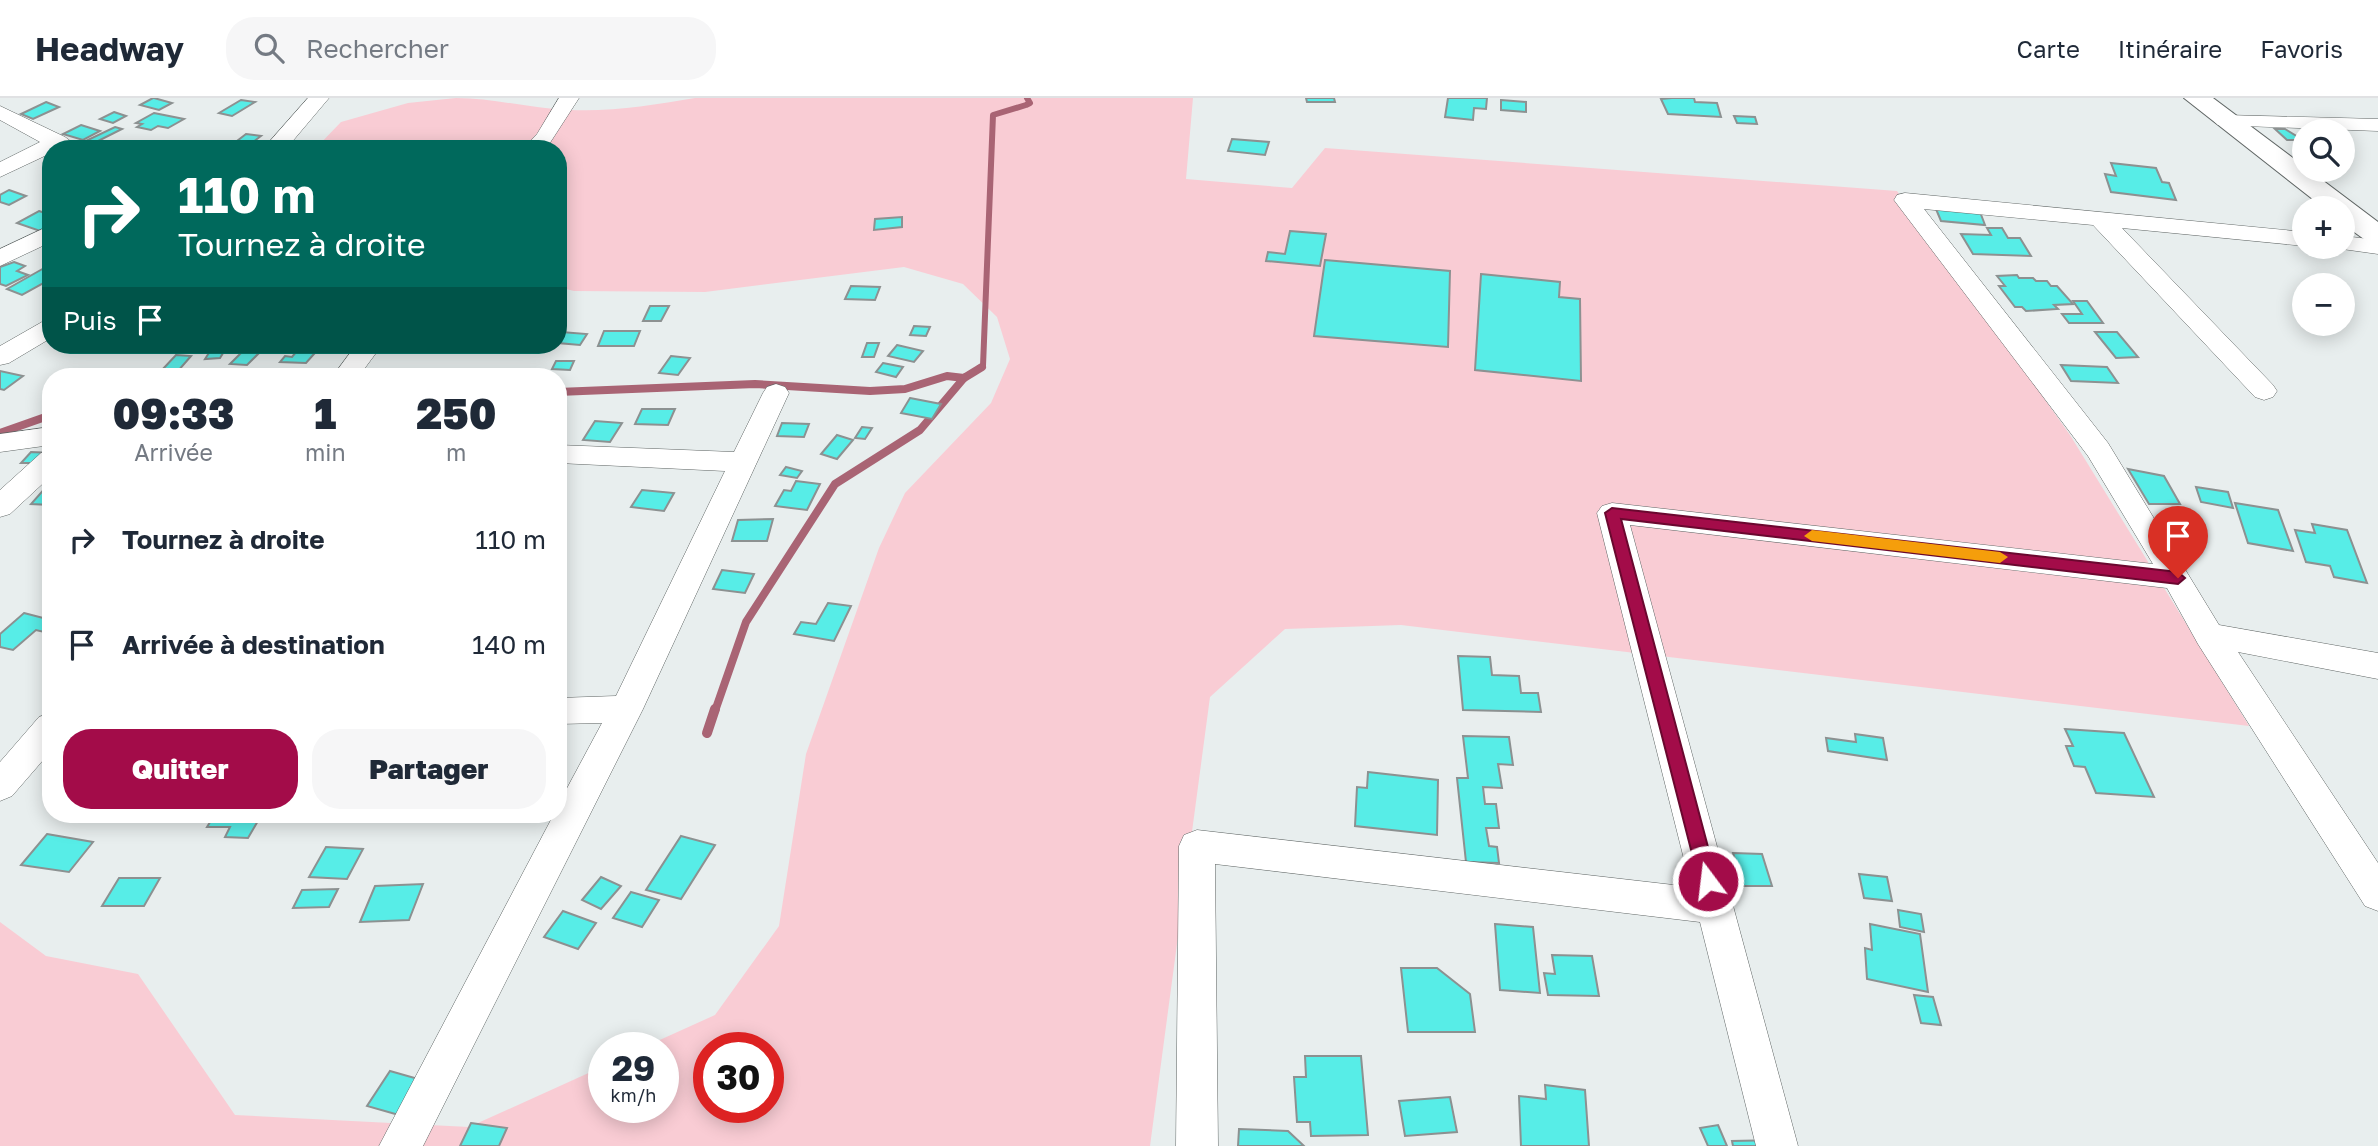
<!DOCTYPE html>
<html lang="fr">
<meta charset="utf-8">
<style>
body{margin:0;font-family:"Golos Text",sans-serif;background:#f6f6f7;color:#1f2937;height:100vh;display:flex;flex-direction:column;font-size:26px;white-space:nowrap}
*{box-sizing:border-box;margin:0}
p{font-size:23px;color:#747a83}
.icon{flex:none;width:38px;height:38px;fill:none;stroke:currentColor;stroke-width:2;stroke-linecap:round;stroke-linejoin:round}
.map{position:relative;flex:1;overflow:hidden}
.panel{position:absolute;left:42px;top:270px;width:525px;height:455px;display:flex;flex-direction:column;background:#fff;border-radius:28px;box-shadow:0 4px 18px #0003}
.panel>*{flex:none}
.guide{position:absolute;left:42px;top:42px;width:525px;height:214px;border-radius:28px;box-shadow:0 4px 18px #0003;background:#00695c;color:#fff;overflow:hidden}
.tools{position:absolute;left:2292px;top:21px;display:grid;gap:14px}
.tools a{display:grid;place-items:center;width:63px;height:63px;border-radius:50%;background:#fff;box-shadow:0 4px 18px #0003;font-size:35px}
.speed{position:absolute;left:588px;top:934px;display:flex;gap:14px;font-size:35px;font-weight:700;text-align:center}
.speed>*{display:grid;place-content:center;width:91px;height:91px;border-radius:50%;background:#fff;box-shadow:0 4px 18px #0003;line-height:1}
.speed small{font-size:18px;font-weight:400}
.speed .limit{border:10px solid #d22;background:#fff;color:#111}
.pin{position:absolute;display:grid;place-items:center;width:60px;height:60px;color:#fff;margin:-72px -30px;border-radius:50% 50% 50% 0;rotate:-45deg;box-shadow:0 0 7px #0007}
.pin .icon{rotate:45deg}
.me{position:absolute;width:77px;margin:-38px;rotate:345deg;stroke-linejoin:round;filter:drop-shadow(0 0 5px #0008)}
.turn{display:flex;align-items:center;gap:24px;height:147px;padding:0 21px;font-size:32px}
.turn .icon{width:91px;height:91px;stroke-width:2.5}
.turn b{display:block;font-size:49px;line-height:60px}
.then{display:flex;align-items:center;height:66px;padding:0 21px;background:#0003;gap:14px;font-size:26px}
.eta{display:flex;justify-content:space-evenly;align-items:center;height:119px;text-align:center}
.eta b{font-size:42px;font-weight:800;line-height:49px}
.action{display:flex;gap:14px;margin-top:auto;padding:14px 21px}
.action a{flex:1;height:80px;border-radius:28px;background:#a30c49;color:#fff;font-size:28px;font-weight:800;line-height:80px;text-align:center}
.action a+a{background:#f6f6f7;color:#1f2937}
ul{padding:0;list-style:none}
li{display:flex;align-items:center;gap:21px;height:105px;padding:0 21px}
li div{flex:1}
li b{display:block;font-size:26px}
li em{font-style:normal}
header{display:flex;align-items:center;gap:42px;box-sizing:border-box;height:98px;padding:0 35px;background:#fff;border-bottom:2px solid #e0e1e3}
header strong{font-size:33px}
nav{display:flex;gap:38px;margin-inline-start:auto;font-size:24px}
.search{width:490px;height:63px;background:#f6f6f7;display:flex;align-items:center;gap:18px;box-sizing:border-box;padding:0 24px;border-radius:28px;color:#747a83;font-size:26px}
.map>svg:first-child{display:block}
</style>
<header>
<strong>Headway</strong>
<div class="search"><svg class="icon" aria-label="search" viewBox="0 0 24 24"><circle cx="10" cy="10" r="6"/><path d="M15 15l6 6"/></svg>Rechercher</div>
<nav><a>Carte</a><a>Itinéraire</a><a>Favoris</a></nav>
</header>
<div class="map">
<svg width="2378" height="1048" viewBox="0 0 2378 1048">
<rect width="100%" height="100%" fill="#e8eeee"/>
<path fill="#f9ccd4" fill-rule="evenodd" d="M456,0C494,0 532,11 570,12C612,14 654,7 695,0H1193L1186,81L1292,90L1325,50L1897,93L2070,337L2249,628L1401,527L1285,531L1210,599L1150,1048H0V824L46,858L138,876L235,1017L469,1029L604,968V1010H663V950H642L715,917L779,828L806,656L879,450L905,395L991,305L1010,261L997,219L963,186L904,169L705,194L574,193L558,189V51H315L341,24L408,5ZM709,950H768V1010H709Z"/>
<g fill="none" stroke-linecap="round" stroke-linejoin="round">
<path stroke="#a96474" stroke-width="6" d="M979,270L983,268L993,17L1026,7L1030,5L1027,0"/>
<g stroke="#a96474" stroke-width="8">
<path d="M558,294L755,286L870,293L905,291L947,278L964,280L982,269"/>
<path d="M0,335L51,317"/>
<path d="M715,613L746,524L835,386L920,332L964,280"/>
</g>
<path stroke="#a96474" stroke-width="10" d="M707,635L715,611"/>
</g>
<g fill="#57ede7" stroke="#8c9191" stroke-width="2">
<path d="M153,0H154L172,5L159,12L140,7Z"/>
<path d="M1306,0H1334L1335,4H1307Z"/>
<path d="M1448,0H1487L1486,11L1474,10L1473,22L1445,19Z"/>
<path d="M1672,0H1694L1695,4L1717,5L1721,19L1668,16L1661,1Z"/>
<path d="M241,2L255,4L232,18L219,15Z"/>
<path d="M1501,2L1526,4V14L1501,12Z"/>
<path d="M46,4L59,9L33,21L21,16Z"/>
<path d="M114,14L126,18L113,25L100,21Z"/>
<path d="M154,15L184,21L168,30L158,28L151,32L137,29L142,26L136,25Z"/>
<path d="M1734,18L1755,19L1757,26L1737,25Z"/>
<path d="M81,27L100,33L83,42L63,36Z"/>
<path d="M115,29L122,31L92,46L102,51L73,49Z"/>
<path d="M2275,31H2285L2303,42H2287Z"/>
<path d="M246,36L261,38L244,51L228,50Z"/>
<path d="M1232,41L1269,44L1265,57L1228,53Z"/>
<path d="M2111,65L2156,70L2162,84L2169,85L2176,102L2111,94L2105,76L2116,78Z"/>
<path d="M9,92L26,98L9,107L0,104V97Z"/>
<path d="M1936,111L1980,114L1985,127L1941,123Z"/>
<path d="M39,113L51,117V130L43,134L17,125Z"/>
<path d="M902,119V129L874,132L875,121Z"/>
<path d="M1987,130H2002L2008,140H2020L2031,158L1973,156L1961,136L1991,137Z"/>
<path d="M1290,133L1326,136L1320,168L1266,163L1268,154L1285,156Z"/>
<path d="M1325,162L1450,173L1448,249L1314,238Z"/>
<path d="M14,164L25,168L17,173L28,177L6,188L0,186V169Z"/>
<path d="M46,169L51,171V181L22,197L7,191Z"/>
<path d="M1481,176L1560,184L1559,199L1580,201L1581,283L1475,272Z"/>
<path d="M2017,177L2019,180H2033L2036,183H2047L2051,188H2057L2073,206L2054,207L2058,211L2026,213L2022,209H2015L1999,188H2005L1997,178Z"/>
<path d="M851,188L880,189L875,202L845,201Z"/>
<path d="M2073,203H2087L2103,225H2069L2062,216H2082Z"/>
<path d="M650,208H669L661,223H643Z"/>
<path d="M914,228L930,229L926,238L910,237Z"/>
<path d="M604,233H640L634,248H598Z"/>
<path d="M561,234L587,236L580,247L558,245Z"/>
<path d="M2095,234H2117L2138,259L2116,260Z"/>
<path d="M867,245H879L874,259H862Z"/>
<path d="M214,247H228L220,260L205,261Z"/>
<path d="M302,247H322L306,265L280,264L285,258L292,259Z"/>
<path d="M334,247H369L367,251L330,253Z"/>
<path d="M398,247H456L454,251L394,255Z"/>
<path d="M897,247L923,253L914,264L888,258Z"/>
<path d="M244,252L261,253L247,267L230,266Z"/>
<path d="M176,257L191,258L178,273L162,272Z"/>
<path d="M671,258L690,260L678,277L659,275Z"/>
<path d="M556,263H574L570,272L552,271Z"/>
<path d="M883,265L903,269L896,279L876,274Z"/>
<path d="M2061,267L2107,269L2118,285L2071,283Z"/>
<path d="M384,271H405L401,278H380Z"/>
<path d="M0,274V273L23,278L4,292L0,291Z"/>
<path d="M910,300L941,306L932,321L901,315Z"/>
<path d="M642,311H675L668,327L635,326Z"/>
<path d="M595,323L622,325L610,344L583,342Z"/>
<path d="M782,325L809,326L804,339L777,338Z"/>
<path d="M862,329L872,330L865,341L855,340Z"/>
<path d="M837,337L853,342L837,361L821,356Z"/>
<path d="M31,354L51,355L43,365H21Z"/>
<path d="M786,369L802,373L797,380L780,377Z"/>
<path d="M2128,371L2164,378L2180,406H2149Z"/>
<path d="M796,383L820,386L807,412L775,408L784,392L791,393Z"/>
<path d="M47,388H51V407L31,406Z"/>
<path d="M2196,389L2228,394L2233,410L2201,404Z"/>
<path d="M642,392L674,395L664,413L631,409Z"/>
<path d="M2235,405L2278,412L2293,453L2248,445Z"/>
<path d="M773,421L767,443H732L738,422Z"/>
<path d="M2312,426L2347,432L2367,485L2334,479L2330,468L2306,464L2295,432L2315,435Z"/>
<path d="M722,472L754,476L745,495L713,491Z"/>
<path d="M828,505L851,508L834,543L794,536L801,524L816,526Z"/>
<path d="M24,515L51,522V528L44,534L36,532L13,552L0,549V536Z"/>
<path d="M1458,558L1490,559L1492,577L1519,578L1521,595H1538L1541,614L1463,612Z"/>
<path d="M2065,631L2124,635L2154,699L2096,695L2085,669L2074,668L2066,648H2073Z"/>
<path d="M1855,636L1883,640L1887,662L1828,653L1826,640L1856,644Z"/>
<path d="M1463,638L1509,639L1513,667L1498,666L1502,690L1483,689L1485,706H1496L1499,730H1486L1489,748L1497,749L1499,765L1466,764L1457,680H1468Z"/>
<path d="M1368,674L1438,682L1437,737L1355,728L1357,689L1367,690Z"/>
<path d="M215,716H262L248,740L225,739L230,729H207Z"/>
<path d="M47,736L93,744L69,774L21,767Z"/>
<path d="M681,738L715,747L681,801L646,792Z"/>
<path d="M326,749L363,751L347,781L309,779Z"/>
<path d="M1733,755L1762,756L1772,788H1743Z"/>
<path d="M1859,776L1887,779L1892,803L1864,800Z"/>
<path d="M601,779L621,788L601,811L582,802Z"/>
<path d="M119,780H160L144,808H102Z"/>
<path d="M423,786L409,822L360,824L375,788Z"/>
<path d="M338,791L329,809L293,810L302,792Z"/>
<path d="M631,794L659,802L642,829L613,820Z"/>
<path d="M1898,812L1921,816L1924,834L1900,829Z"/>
<path d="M563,813L596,825L578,851L544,839Z"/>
<path d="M1495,826L1533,829L1540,895L1500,892Z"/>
<path d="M1870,826L1920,836L1928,894L1867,881L1865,850L1872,852Z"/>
<path d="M1552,857L1592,858L1599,898L1548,897L1544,875L1555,876Z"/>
<path d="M1401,870H1437L1470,896L1475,934H1408Z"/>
<path d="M1914,897L1933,899L1941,927L1921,925Z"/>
<path d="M1305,958H1361L1368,1037L1311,1038L1310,1024H1297L1294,979H1306Z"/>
<path d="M390,973L443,988L420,1023L367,1008Z"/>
<path d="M1545,987L1585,992L1589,1048H1521L1519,998L1546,1001Z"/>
<path d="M1450,999L1457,1034L1405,1038L1399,1003Z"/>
<path d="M471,1025L507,1030L499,1048H460Z"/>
<path d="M1718,1027L1727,1048H1708L1700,1030Z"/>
<path d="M1239,1031L1288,1033L1304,1048H1238Z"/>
<path d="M1786,1042L1787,1048H1733L1732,1043Z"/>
</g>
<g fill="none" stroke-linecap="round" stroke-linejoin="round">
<g stroke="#5f6564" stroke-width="1">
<g id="minor">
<path d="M308,0H329L286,51H263Z"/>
<path d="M559,0H579L546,51H523L537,36Z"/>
<path d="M0,8L65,39L81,51H51V55L0,79V64L40,44L0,22Z"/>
<path d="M2225,17L2378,21V33L2218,27L2214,23L2218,19Z"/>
<path d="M1905,95L2305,134V148L2122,130L2273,287L2277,293L2273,299L2264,302L2255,299L2093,127L1924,111L2108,345L2219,527L2378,555V581L2238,554L2378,765V813L2365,808L2198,546L2167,490L1630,427L1798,1048H1756L1700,824L1215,766L1218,1048H1176L1179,748L1184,737L1197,732L1691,789L1597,415L1602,408L1612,405L2153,466L2088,358L1894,102L1897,97Z"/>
<path d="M51,127V144L0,168V151Z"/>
<path d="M2343,138L2378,142V156L2335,150L2343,149Z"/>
<path d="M51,221V240L9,265L0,267V248L42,224Z"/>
<path d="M356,247H382L359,278H333Z"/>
<path d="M776,286L785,289L789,295L643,611L423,1048H379L554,716H558V707L602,625L558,626V600L616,598L725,373L558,365V347L734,354L763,295L767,289Z"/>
<path d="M51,329V347L0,354V336Z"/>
<path d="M51,353V378L10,416L0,419V392L41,355Z"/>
<path d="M51,615V653L12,698L0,703V664L39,619Z"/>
</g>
</g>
<g stroke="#5f6564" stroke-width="2">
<path id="highway" d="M2184,0H2213L2378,124V147L2368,144L2343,126V110H2324Z"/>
</g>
<use href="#minor" fill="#fff" fill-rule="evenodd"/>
<use href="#highway" fill="#fff" fill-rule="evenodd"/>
</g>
<path fill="#a30c49" stroke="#6a082f" stroke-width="2" d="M1612,410L2178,474L2185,480L2178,486L1621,421L1717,783L1715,788L1708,791L1701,788L1699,783L1605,415Z"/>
<path fill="#f59e0b" d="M1812,432L2000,454L2008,459L2000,465L1812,443L1804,438Z"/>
</svg>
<div class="tools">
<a><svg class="icon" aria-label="search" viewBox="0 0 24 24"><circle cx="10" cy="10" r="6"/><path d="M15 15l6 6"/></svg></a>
<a>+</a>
<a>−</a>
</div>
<div class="speed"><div>29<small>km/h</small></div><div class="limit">30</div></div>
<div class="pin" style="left:2178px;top:480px;background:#d93025"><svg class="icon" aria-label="arrive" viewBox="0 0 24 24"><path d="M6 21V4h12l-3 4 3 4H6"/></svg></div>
<svg class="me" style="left:1708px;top:783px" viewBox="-20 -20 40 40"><circle r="17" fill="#a30c49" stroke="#fff" stroke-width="3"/><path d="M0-11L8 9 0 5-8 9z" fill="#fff"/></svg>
<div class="guide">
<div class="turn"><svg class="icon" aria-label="right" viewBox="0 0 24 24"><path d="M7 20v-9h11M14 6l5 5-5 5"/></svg><div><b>110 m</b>Tournez à droite</div></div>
<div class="then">Puis<svg class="icon" aria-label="arrive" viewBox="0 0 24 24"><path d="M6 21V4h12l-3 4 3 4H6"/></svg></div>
</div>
<section class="panel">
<div class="eta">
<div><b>09:33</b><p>Arrivée</p></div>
<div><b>1</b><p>min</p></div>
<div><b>250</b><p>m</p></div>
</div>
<ul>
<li><svg class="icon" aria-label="right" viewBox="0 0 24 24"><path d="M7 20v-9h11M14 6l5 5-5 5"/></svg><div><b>Tournez à droite</b></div><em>110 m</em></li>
<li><svg class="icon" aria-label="arrive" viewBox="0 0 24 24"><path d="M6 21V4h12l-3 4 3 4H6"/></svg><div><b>Arrivée à destination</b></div><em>140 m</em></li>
</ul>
<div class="action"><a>Quitter</a><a>Partager</a></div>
</section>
</div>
